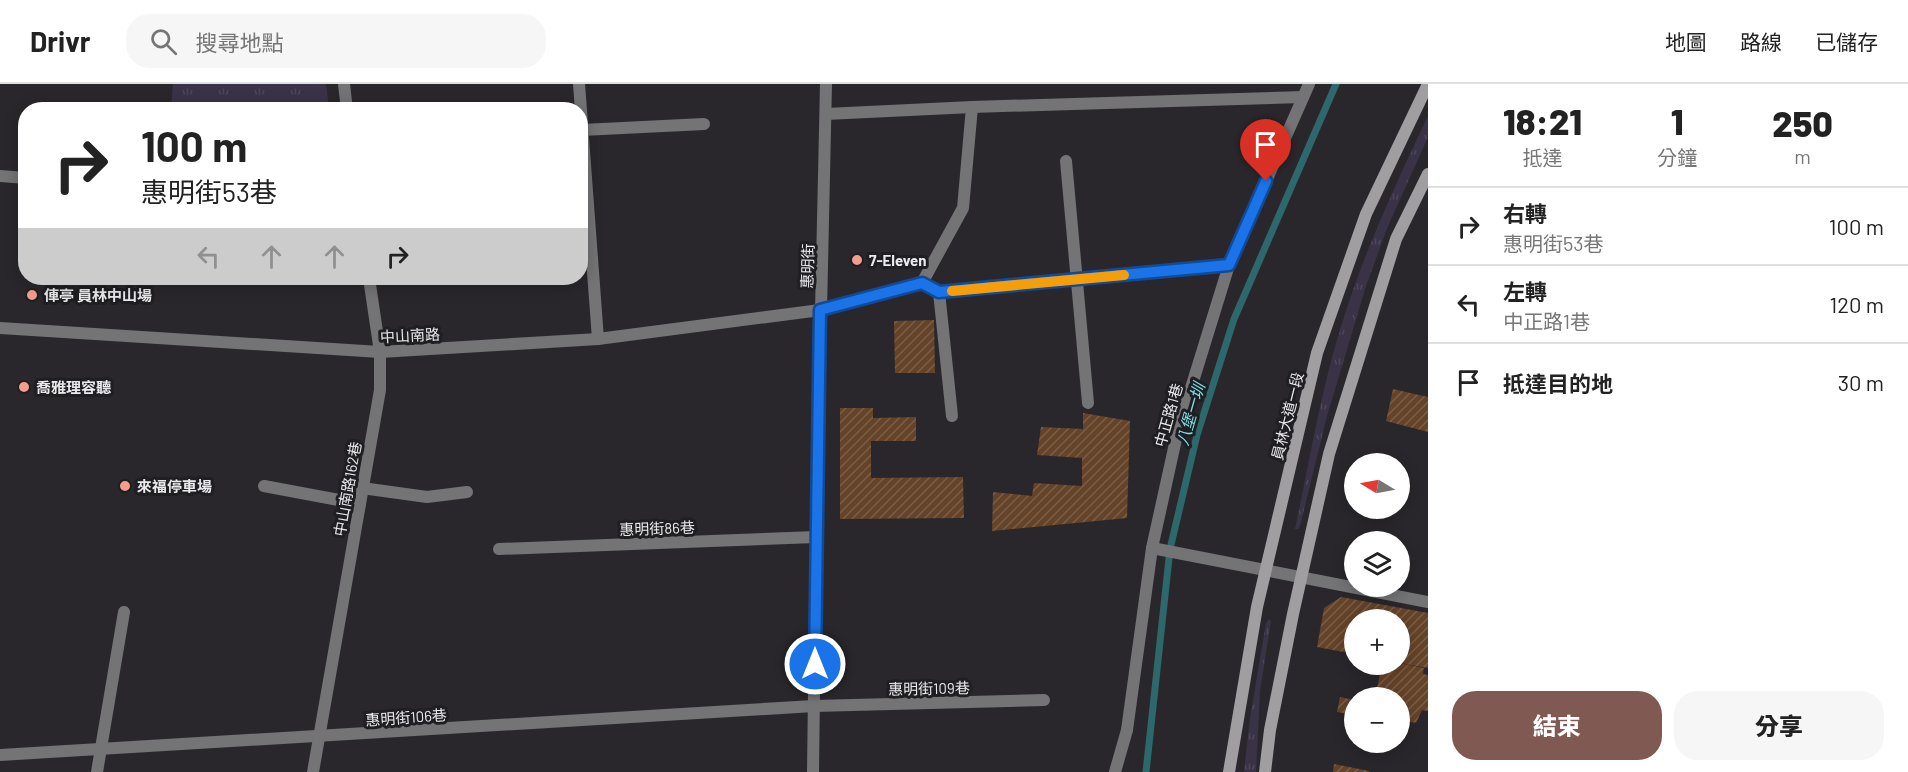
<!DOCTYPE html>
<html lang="zh-TW">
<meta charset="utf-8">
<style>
body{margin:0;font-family:Barlow,"Noto Sans TC",sans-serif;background:#f6f6f6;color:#222;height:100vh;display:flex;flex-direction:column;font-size:22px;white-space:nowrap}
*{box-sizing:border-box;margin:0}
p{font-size:20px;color:#767676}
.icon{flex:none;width:33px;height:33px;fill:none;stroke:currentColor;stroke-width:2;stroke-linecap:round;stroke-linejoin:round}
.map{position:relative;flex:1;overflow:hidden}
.details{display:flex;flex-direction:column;background:#fff;width:480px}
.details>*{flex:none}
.hud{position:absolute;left:18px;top:18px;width:570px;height:183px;border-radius:24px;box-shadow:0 3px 15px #0003;background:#fff;color:#222;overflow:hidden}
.needle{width:39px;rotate:280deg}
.buttons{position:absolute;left:1344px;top:369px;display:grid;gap:12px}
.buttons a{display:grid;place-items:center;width:66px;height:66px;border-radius:50%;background:#fff;box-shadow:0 3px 15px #0003;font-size:30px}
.pin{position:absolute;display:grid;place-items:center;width:51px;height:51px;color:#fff;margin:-62px -26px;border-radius:50% 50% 50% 0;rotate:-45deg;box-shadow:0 0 6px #0007}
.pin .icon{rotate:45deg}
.me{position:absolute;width:66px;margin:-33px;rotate:0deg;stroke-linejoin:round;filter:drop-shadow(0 0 4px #0008)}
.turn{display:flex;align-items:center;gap:21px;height:126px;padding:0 24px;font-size:27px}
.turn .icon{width:78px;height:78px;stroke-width:2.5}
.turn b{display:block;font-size:42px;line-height:51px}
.lanes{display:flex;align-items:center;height:57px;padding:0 24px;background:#0003;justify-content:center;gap:30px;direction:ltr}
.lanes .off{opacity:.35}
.eta{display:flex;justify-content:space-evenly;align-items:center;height:102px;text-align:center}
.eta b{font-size:36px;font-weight:800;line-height:42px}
.cta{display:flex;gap:12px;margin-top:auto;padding:12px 24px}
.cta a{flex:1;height:69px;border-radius:24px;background:#805952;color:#fff;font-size:24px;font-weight:800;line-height:69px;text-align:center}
.cta a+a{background:#f6f6f6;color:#222}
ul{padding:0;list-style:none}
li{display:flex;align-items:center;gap:18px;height:78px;padding:0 24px;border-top:2px solid #e0e0e0}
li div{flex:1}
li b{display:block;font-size:22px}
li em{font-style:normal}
header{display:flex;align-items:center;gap:36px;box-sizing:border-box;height:84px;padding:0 30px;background:#fff;border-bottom:2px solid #e0e0e0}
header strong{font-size:28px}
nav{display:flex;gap:33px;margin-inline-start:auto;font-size:21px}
.search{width:420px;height:54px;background:#f6f6f6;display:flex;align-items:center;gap:15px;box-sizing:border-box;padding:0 21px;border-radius:24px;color:#767676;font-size:22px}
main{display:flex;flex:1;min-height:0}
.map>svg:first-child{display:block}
</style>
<header>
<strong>Drivr</strong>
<div class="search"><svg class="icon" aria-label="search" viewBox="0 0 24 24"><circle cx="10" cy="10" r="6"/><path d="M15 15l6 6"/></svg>搜尋地點</div>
<nav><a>地圖</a><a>路線</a><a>已儲存</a></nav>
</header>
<main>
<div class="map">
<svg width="1428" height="688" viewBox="0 0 1428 688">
<defs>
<pattern id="grass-tufts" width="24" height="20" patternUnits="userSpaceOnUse" patternTransform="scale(1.5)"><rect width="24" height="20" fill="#3a3348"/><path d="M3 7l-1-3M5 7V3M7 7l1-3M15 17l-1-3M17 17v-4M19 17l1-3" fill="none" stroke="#4d475a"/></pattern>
<pattern id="building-hatch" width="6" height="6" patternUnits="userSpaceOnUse" patternTransform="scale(1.5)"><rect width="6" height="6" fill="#654328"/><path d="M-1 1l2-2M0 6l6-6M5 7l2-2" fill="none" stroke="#7b5e47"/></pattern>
</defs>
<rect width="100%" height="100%" fill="#29272b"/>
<g fill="url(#grass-tufts)">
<path d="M173,0H326L329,25H171Z"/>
<path d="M1428,32V53L1388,142L1366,202L1327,332L1300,442L1298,445H1295C1309,381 1319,316 1338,253C1360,176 1394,104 1428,32Z"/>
<path d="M1269,535L1271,537L1260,607L1256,688H1244L1250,634L1266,539Z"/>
</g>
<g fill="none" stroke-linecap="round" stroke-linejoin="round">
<path stroke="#2c686c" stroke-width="7" d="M1146,688L1170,465L1197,351L1234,235L1336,0"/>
</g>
<g fill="url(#building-hatch)">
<path d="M934,236L935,289H895L894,237Z"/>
<path d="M1393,305L1428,313V348L1386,337Z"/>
<path d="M840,324H873V334L916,333V357H871V394L963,393L964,434L840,435Z"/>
<path d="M1083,329L1130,337L1127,434L992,447L993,408L1032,412L1034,399L1082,402V374L1037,371L1041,343L1083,345Z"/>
<path d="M1341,513L1428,529V584L1400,579V536H1354V570L1317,563L1324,524Z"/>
<path d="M1400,579L1424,584L1423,590L1428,591V627L1422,626L1416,639L1400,636V614H1375L1382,580Z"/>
<path d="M1340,613L1354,616V631L1337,628Z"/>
<path d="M1334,680L1369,687V688H1333Z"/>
</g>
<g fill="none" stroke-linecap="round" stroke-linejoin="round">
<g stroke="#747375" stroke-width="12">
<path d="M579,0L598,255"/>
<path d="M826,30L972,23L1303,13"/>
<path d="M582,46L704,40"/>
<path d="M1066,77L1088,319"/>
<path d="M922,199L963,124L972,23"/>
<path d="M939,208L952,332"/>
<path d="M264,402L360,420"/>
<path d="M362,404L427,413L467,408"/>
<path d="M499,465L816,453"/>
<path d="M0,671L814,622L1044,616"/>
<path d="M97,688L124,528"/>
<path d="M313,688L380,306V268"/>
<path d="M1115,688L1127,646"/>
</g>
<g stroke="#747375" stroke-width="12">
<path d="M344,0L347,26"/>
<path d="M0,92L26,94"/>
<path d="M369,194L380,268"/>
<path d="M0,244L380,268L598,255L820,226L922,199L939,208L1229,181"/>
<path d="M1152,464L1428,518"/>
<path d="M1127,646L1152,464L1178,346L1229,181L1309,0"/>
<path d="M813,688L816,453L826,0"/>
</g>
<g stroke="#a09ea1" stroke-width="12">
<path d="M1229,688L1257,523L1317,269L1366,130L1428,0"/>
<path d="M1265,688L1270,646L1293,530L1329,370L1396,155L1428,90"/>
</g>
</g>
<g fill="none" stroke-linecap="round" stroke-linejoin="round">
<g stroke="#114b97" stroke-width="15">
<path id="route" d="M815,580L820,226L922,199L939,208L1229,181L1266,97"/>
</g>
<use href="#route" stroke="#1a73e8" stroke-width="10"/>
<path stroke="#f59e0b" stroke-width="10" d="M952,207L1124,191"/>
</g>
<g fill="#f49d8c" stroke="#1f1e22" stroke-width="2">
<circle cx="857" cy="176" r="6"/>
<circle cx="32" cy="211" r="6"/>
<circle cx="24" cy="303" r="6"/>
<circle cx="125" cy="402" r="6"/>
</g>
<g text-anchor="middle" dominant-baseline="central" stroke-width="6" stroke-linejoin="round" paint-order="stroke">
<g font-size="15" font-weight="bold" fill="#eae9ec" stroke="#1f1e22" text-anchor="start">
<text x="869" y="176">7-Eleven</text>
<text x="44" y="211">俥亭 員林中山場</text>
<text x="36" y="303">喬雅理容聽</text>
<text x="137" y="402">來福停車場</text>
</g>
<g font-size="15" fill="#eae9ec" stroke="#1f1e22">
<text transform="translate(807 182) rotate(-88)">惠明街</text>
<text transform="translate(410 251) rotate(-3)">中山南路</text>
<text transform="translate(1168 331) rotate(-74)">中正路1巷</text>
<text transform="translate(1287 332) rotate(-76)">員林大道一段</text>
<text transform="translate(347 405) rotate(-80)">中山南路162巷</text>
<text transform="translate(657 444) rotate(-2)">惠明街86巷</text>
<text transform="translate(929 604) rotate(-1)">惠明街109巷</text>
<text transform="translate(406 633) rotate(-4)">惠明街106巷</text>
</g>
<g font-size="16" font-style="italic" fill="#7edfe5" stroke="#1f1e22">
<text transform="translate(1190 330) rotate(-74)">八堡一圳</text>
</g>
</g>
</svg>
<div class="buttons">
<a><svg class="needle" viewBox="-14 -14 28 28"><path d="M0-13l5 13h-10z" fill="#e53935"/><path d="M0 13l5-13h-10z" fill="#767676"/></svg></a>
<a><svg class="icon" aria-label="layers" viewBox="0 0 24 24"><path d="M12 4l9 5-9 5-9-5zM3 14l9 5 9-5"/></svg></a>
<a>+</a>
<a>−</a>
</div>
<div class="pin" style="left:1266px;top:97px;background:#d93025"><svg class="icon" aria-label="arrive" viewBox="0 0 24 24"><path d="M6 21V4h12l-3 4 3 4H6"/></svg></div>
<svg class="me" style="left:815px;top:580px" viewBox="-20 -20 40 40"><circle r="17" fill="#1a73e8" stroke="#fff" stroke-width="3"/><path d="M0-11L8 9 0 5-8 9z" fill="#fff"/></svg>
<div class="hud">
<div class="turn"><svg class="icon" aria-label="right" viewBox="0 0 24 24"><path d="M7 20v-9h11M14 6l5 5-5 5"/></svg><div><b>100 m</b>惠明街53巷</div></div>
<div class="lanes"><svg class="icon off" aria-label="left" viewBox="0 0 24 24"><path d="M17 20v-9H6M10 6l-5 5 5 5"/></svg><svg class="icon off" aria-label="ahead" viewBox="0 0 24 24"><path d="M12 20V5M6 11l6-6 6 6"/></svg><svg class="icon off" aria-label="ahead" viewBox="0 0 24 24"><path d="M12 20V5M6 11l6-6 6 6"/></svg><svg class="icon" aria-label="right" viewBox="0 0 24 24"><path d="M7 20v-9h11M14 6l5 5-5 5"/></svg></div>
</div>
</div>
<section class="details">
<div class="eta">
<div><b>18:21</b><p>抵達</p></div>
<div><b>1</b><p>分鐘</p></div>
<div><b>250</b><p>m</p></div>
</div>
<ul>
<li><svg class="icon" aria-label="right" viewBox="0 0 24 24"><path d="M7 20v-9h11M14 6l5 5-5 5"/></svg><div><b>右轉</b><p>惠明街53巷</p></div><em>100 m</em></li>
<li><svg class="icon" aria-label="left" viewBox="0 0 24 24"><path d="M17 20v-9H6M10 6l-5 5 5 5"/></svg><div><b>左轉</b><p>中正路1巷</p></div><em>120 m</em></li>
<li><svg class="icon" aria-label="arrive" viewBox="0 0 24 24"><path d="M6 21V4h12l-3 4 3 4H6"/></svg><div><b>抵達目的地</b></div><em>30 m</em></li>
</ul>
<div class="cta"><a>結束</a><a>分享</a></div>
</section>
</main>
